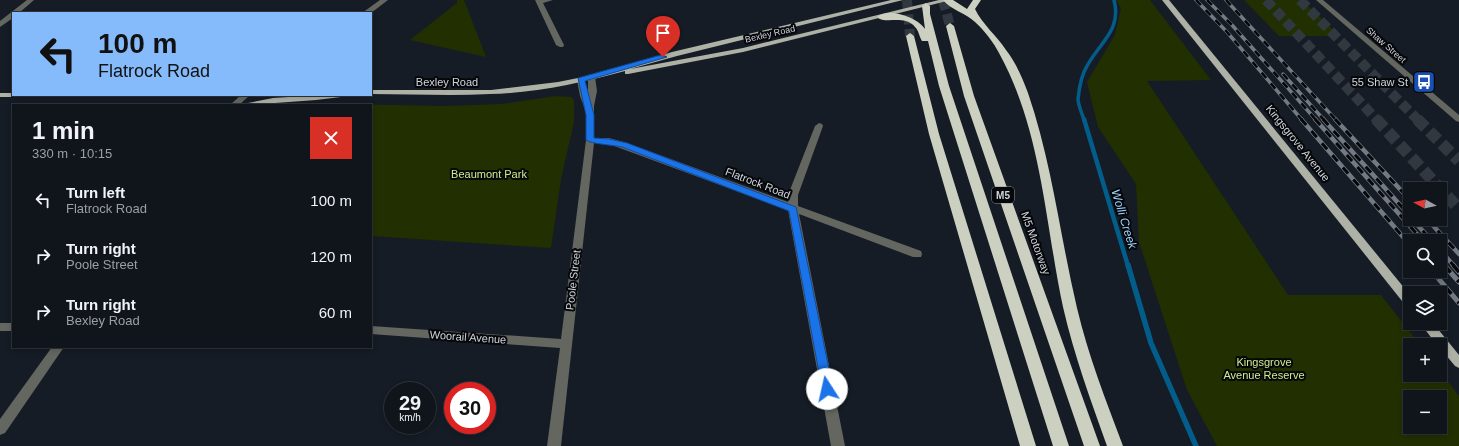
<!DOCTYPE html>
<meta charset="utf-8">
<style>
body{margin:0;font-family:Arial,sans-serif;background:#1e2229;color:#f1f3f6;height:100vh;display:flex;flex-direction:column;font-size:15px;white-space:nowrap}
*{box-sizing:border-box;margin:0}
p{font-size:13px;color:#9c9fa3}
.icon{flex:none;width:22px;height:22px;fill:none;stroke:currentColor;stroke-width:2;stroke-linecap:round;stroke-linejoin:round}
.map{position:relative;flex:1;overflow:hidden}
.panel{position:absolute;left:12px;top:104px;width:360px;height:244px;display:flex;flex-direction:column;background:#10151c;border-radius:0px;box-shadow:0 2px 6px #0003,0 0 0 1px #30343b}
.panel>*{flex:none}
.hud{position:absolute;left:12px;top:12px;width:360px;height:84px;border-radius:0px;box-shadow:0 2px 6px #0003,0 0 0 1px #30343b;background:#85bbfb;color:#111;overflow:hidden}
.needle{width:26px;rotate:278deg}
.buttons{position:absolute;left:1403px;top:182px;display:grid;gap:8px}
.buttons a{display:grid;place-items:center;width:44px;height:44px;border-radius:0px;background:#10151c;box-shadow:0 2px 6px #0003,0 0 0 1px #30343b;font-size:20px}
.speed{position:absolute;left:384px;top:382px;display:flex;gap:8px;font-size:20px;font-weight:700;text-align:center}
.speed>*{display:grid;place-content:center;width:52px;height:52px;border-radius:50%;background:#10151c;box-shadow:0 2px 6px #0003,0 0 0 1px #30343b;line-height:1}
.speed small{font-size:10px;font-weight:400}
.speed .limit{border:6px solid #d22;background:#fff;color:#111}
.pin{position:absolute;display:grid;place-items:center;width:34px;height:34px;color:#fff;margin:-41px -17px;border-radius:50% 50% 50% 0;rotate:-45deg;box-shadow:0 0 4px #0007}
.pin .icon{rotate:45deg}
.me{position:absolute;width:44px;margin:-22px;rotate:350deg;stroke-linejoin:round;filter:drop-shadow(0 0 3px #0008)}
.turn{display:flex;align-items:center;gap:14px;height:84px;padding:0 20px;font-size:18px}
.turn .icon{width:52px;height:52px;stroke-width:2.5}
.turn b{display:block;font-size:28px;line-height:34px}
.round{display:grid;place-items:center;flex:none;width:42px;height:42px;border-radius:0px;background:#1e2229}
.summary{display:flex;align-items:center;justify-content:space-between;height:68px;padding:0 20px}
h1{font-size:24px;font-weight:600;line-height:30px}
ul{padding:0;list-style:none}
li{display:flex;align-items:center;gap:12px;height:56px;padding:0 20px}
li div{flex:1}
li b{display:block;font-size:15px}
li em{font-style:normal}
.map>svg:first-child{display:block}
</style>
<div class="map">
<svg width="1459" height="446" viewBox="0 0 1459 446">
<rect width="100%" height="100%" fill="#151c25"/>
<path fill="#1c2633" d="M120,103H196L200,105H119Z"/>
<g fill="#222f00" fill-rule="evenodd">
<path d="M457,0H464L486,57L410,40L457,3Z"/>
<path d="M1116,0H1150L1211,80L1147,81L1288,295H1381L1420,345H1410V375H1440V371L1459,396V446H1217L1187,390L1139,242L1136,184L1098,127L1087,82L1115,35L1121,8ZM1410,397H1440V427H1410Z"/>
<path d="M1244,0H1302L1340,36H1279Z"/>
<path d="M556,96L571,97L574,100V122L561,179L551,248L371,236V105H280L290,103L445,106L501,104Z"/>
</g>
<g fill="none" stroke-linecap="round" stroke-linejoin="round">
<path stroke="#035d8a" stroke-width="3.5" d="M1084,120C1082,113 1078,105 1078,99C1079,89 1082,74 1087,66C1100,42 1122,30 1114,0"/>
<path stroke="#035d8a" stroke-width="4.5" d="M1084,119L1128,266"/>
<path stroke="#035d8a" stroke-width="5.5" d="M1128,265L1151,343L1196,446"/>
<g stroke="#313840" stroke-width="10" stroke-dasharray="10 4.5" stroke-linecap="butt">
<path d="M907,0L910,36"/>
<path d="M943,0L950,26"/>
<path d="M1266,0L1377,120"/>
<path d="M1300,0L1418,120"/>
</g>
<g stroke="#313840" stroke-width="12" stroke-dasharray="12 5.5" stroke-linecap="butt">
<path d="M1376,119L1459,209"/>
<path d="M1417,119L1459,161"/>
</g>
<g fill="#646660" fill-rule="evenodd">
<path d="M27,0H34L19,13H13V18L0,27V21Z"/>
<path d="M380,0H388L371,13H362Z"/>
<path d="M535,0H553L543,3L564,45L563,47H560L556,45Z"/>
<path d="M1316,0H1323L1459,115V122L1456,121Z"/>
<path d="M192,11H201L205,13H191Z"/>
<path d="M588,75H594L595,77L597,91L594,106V138H609L627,143L788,202V195L815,126L819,123L822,124L823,126L798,195V206L921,251L922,254L921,257H913L799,214L845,446H831L788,210L609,144L594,143L561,446H547L560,348L371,334V326L561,339L586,140V112L580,96L577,80L578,78H584L588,95Z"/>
<path d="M241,95H250L239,105H230Z"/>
<rect x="0" y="323" width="13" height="8"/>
<path d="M52,347H64L5,433L0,435V419Z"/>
</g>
<g fill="#aeb1a5" fill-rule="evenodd">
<path d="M891,0H903L677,56L630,69L743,48L939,0H951L743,52L628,74H625V71C581,83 535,93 490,94C450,96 411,94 371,94V90H491L558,82L593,75L672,52Z"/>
<path d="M1162,0H1169L1410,295V307L1406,306Z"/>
<path d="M0,93H13V95H17L13,97H0Z"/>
<path d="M320,95H342L341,97L316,100L247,105L248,103L273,98Z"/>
<path d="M1420,323H1433L1459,355V368L1455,366L1440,348V345H1437Z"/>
</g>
<g fill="#ccd0c0" fill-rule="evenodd">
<path d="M943,0H953L967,9L973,0H981L975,9C982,24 997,36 1006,50C1015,61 1023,79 1028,93C1052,163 1060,236 1077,308C1088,355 1106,401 1123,446H1107C1091,401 1074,355 1063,307C1045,223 1042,131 999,53C994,43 984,30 975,22C966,13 951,10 943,0Z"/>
<path d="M926,3L930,6V14L949,86L1069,446H1053L939,86L928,41H922C919,36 919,31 915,27C904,14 885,25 877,17C887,7 918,17 925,29L922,6Z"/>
<path d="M950,23L954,26L974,96L1100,446H1084L964,96L946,26Z"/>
<path d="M910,33L914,36L939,134L1036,446H1020L929,134L906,36Z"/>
</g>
<g stroke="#747a82" stroke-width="3.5">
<g id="rail-far2">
<path d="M1196,0L1227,32L1302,120"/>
<path d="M1207,0L1232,25L1316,120"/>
<path d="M1226,0L1336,120"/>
<path d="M1283,74L1324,120"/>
</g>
</g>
<g stroke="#747a82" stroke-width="4.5">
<g id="rail-far1">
<path d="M1301,119L1410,245"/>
<path d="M1315,119L1423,241"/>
<path d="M1323,119L1410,216"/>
<path d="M1335,119L1410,200"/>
<path d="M1412,219L1432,241"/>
<path d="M1427,219L1459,254"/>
<path d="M1440,250L1454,266"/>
<path d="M1440,261L1445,266"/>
</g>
</g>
<g stroke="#747a82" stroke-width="5">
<g id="rail">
<path d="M1444,265L1459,282"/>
<path d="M1453,265L1459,272"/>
<path d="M1432,271L1459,303"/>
</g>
</g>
<use href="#rail-far2" stroke="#05070a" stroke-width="2.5" stroke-dasharray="7" stroke-linecap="butt"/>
<use href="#rail-far1" stroke="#05070a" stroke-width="3" stroke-dasharray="8" stroke-linecap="butt"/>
<use href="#rail" stroke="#05070a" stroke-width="3.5" stroke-dasharray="10" stroke-linecap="butt"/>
</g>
<path fill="#1a73e8" stroke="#114b97" d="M661,55L667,57L585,81L594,115V138L609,139L627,143L796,207L833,389L831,392H823L822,389L789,211L622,147C613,145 591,144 586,140V115L578,78Z"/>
<defs>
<g id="bus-square" transform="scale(1.15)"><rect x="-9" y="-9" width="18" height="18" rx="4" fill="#1a4fb4" stroke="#05070a"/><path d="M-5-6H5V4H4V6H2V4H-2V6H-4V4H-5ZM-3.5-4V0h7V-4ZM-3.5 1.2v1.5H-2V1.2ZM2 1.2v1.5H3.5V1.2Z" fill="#fff"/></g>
</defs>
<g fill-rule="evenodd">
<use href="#bus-square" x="1424" y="82"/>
</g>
<g text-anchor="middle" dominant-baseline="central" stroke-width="4" stroke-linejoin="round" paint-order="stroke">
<g font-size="9" fill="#d0d5db" stroke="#05070a">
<text transform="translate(770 34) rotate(-13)">Bexley Road</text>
<text transform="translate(1386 45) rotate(41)">Shaw Street</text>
</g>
<rect fill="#05070a" stroke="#93979c" stroke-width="1" x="992" y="187" width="22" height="16" rx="3"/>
<g font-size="10" font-weight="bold" fill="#d0d5db">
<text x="1003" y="195">M5</text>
</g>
<g font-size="11" fill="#d0d5db" stroke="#05070a">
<text x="447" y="82">Bexley Road</text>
<text transform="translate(1298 143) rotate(51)">Kingsgrove Avenue</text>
<text transform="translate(758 183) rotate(21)">Flatrock Road</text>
<text transform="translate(1036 243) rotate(70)">M5 Motorway</text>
<text transform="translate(573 280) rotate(-83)">Poole Street</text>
<text transform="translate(468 337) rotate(4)">Woorail Avenue</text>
</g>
<g font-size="11" fill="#d0d5db" stroke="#05070a" text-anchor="end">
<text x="1408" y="82">55 Shaw St</text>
</g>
<g font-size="11" fill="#ceef89" stroke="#05070a">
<text x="489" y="174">Beaumont Park</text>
<text x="1264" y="362">Kingsgrove<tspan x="1264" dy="13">Avenue Reserve</tspan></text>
</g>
<g font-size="12" font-style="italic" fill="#9ed6fe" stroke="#05070a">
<text transform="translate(1124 219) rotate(73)">Wolli Creek</text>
</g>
</g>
</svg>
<div class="buttons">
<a><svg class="needle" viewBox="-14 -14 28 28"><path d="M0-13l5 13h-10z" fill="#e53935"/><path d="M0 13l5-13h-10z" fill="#9c9fa3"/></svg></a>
<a><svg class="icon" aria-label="search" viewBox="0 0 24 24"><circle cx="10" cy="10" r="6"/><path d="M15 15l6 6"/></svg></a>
<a><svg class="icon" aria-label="layers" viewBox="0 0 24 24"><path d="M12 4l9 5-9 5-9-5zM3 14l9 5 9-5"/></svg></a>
<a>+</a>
<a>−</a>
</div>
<div class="speed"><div>29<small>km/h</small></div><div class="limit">30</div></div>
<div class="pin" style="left:663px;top:57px;background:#d93025"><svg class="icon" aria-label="arrive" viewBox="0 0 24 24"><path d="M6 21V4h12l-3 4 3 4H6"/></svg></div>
<svg class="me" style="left:827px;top:389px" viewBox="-20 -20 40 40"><circle r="19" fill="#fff"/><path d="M0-13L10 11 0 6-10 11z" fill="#1a73e8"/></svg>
<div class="hud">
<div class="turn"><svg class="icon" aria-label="left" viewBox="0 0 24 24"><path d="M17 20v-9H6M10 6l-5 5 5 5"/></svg><div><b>100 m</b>Flatrock Road</div></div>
</div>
<section class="panel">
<div class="summary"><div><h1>1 min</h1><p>330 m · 10:15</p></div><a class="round" style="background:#d93025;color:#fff"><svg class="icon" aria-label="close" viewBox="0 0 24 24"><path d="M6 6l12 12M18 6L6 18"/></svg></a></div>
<ul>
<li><svg class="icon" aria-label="left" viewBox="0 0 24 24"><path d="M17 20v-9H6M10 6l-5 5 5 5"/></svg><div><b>Turn left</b><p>Flatrock Road</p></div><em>100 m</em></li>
<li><svg class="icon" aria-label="right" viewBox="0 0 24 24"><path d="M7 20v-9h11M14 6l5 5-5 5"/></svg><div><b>Turn right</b><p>Poole Street</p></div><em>120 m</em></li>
<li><svg class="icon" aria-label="right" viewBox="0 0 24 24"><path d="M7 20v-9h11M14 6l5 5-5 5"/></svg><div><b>Turn right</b><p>Bexley Road</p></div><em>60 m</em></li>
</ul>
</section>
</div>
